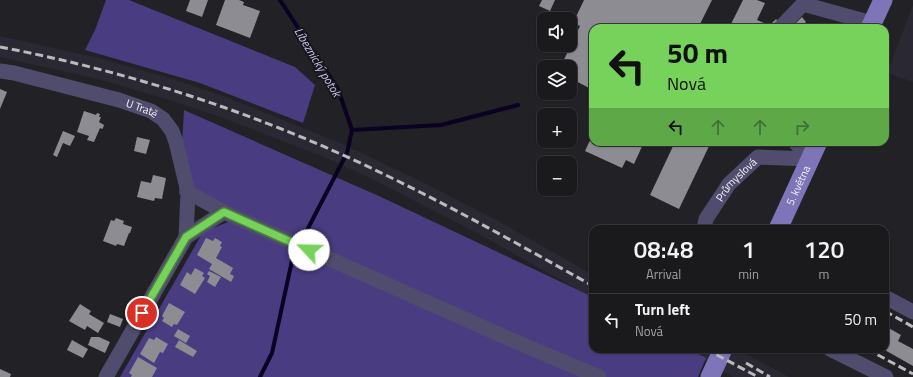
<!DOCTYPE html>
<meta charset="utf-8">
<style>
body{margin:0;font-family:"Titillium Web",sans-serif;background:#272629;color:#f1f3f6;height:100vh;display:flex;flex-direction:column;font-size:15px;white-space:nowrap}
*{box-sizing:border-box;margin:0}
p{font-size:13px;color:#9fa0a3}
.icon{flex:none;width:22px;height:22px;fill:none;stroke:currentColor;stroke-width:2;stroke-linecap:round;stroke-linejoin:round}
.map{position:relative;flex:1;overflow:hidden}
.sheet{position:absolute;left:589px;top:225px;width:300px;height:128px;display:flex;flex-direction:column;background:#1a191c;border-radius:12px;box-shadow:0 1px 3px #0004,0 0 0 1px #38383b}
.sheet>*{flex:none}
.guide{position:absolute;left:589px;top:24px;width:300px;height:122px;border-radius:12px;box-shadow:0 1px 3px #0004,0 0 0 1px #38383b;background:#76d25a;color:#111;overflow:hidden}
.tools{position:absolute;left:537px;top:12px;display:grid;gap:8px}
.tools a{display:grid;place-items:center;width:40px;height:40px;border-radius:8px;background:#1a191c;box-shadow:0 1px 3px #0004,0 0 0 1px #38383b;font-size:20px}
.pin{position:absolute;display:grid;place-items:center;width:34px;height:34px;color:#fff;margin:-17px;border:2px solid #fff;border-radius:50%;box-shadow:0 1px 4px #0007}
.me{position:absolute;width:44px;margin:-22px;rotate:294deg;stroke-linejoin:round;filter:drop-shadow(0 0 3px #0008)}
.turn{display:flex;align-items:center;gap:14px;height:84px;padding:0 12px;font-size:18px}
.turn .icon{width:52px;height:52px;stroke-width:2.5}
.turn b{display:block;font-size:28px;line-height:34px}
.lanes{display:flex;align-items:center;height:38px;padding:0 12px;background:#0003;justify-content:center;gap:20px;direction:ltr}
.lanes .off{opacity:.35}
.eta{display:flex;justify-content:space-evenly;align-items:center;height:68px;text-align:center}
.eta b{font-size:24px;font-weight:600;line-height:28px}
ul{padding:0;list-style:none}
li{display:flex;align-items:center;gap:12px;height:52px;padding:0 12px;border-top:1px solid #38383b}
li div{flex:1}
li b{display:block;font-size:15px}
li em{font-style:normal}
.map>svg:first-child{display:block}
</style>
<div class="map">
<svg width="913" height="377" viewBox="0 0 913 377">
<rect width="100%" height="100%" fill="#222126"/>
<g fill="#2a2933">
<path d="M913,5V82L887,73Z"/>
<path d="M0,36L103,59L172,79L224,96L345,145L428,185L498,221L593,275V298L488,239L419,203L366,176L319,155L218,116L166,99L98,79L0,57Z"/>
<path d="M684,349H727L735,353L746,354L789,377H733Z"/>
</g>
<g fill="#493c81">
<path d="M106,0H129L295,67L315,85L303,123L200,83L85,50L95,30Z"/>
<path d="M184,110L381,197L593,297V349H689L706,358L698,377H120L203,232L228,222L179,194Z"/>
</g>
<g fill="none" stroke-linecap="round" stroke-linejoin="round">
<g stroke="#0a0123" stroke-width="4">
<path d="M280,0L338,89L352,130L347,153L304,236"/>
<path d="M352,130L441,125L518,105"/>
<path d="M260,377L272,353L293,256"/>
</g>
</g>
<g fill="#8d8c92">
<path d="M190,0H208L202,17L186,11Z"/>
<path d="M225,0H239L244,2L243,5L260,11L250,38L216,25Z"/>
<path d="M542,0H555L550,11L539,6Z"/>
<path d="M584,0H712L698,28H593V90L570,78V67H561V66L580,26L573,23Z"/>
<path d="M743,0H757L765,3L757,20L764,23L761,28H729Z"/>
<path d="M802,17L806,22L799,28H791Z"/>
<path d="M776,19L784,28H767Z"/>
<path d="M0,89L7,92L0,109Z"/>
<path d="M84,111L96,115L97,113L100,114L99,117H101L99,122L104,125L103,128L102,129L100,128L94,142L87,140L89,136L77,132Z"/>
<path d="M63,131L75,136L70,146L63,143L57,157L53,155Z"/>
<path d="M593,134V142H644L634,164L626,160L622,168L585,151Z"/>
<path d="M137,137L150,140L146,154L134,151Z"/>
<path d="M675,142H711L679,209L650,195Z"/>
<path d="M153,175L166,178L162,199L155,198L154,201L137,197L141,181L151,183Z"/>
<path d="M116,218L124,221L123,224L132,227L130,233H129L124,246L117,244L116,246L103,241L111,220L114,221Z"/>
<path d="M802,225L811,229H800Z"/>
<path d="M206,238L213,241L215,238L222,242L220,246L222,247L216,258L233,268L230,274L234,276L231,282L209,269L212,264L197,255Z"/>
<path d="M195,268L204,273L202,276L205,278L195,294L180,285L187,272L191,275Z"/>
<path d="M209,271L221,277L215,287L207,282L210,276L207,274Z"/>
<path d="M169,303L185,312L177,325L174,324L172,327L162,321L164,318L162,316Z"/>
<path d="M80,304L91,311L89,314L104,323L98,333L87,326L85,330L69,321Z"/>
<path d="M110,314L123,319L120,327L107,322Z"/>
<path d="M885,326L901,335L898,341L913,349V366L883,349H885Z"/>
<path d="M178,329L190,336L186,343L174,336Z"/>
<path d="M91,337H99L110,342L105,353L88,345Z"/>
<path d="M156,337L168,344L163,353L160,352L154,363L140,354L149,338L154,340Z"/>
<path d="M72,340L88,349L83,358L67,350Z"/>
<path d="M179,340L197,351L193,357L175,347Z"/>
<path d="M138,357L157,368L152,377H131L132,375L129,373Z"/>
<path d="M0,369L11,374L10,377H0Z"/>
</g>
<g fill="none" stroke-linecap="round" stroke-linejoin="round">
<g stroke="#504c6d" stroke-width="15">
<path d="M780,28L803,4L872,23"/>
<path id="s1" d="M0,71L14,73L119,100L151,111L163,119L172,131L176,142L188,192L186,237"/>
<path d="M795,142L810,159"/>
<path d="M188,192L224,212L512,340L599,377"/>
<path id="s2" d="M704,229L706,219L729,184L758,157L810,159"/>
<path d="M885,297L913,312"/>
<path d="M830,349L886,377"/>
<path d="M106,377L186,237L224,212"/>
</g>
<g stroke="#7e75b9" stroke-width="19">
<path d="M870,28L883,0"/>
<path id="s3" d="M778,229L818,142"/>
<path d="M710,377L723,349"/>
</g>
<g stroke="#bab9bd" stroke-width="3" stroke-dasharray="8 4" stroke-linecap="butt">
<path d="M0,47C127,71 253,112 371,168C447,204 520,245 593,286"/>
<path d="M885,311L913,327"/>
<path d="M706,349L758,377"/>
<path d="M867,349L913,374"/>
<path d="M746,363L770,377"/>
</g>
</g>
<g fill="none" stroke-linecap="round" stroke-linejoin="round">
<g stroke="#4d883a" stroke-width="10">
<path id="route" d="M142,313L186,237L224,212L309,250"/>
</g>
<use href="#route" stroke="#76d25a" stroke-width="7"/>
</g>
<g text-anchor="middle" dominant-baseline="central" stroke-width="4" stroke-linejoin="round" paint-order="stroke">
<g font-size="11" fill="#f3f3f6" stroke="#18181c">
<text stroke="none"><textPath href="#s1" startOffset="147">U Tratě</textPath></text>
<text stroke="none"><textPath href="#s2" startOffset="60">Průmyslová</textPath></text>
<text stroke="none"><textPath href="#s3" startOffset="48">5. května</textPath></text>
</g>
<g font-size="12" font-style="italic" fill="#c9c5f1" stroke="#18181c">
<text transform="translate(318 62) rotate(59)">Líbeznický potok</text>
</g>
</g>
</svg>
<div class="tools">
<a><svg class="icon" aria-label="sound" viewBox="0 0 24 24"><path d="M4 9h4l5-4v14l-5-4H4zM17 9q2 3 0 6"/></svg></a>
<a><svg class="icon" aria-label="layers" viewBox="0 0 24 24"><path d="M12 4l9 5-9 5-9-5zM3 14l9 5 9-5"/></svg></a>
<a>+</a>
<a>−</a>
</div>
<div class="pin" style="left:142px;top:313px;background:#d93025"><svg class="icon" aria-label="arrive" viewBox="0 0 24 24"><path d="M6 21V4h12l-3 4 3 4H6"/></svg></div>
<svg class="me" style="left:309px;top:250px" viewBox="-20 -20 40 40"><circle r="19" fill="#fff"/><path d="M0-13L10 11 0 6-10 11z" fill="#76d25a"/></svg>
<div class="guide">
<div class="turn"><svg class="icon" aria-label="left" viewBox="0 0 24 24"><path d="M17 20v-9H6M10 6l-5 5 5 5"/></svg><div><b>50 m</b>Nová</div></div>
<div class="lanes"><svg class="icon" aria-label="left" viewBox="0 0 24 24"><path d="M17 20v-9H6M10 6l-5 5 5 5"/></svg><svg class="icon off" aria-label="ahead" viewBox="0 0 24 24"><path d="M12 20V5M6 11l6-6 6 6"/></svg><svg class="icon off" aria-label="ahead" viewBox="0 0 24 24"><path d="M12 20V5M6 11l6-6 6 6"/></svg><svg class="icon off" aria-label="right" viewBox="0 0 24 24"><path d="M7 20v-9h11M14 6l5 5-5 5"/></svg></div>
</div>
<section class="sheet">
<div class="eta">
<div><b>08:48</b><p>Arrival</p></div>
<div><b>1</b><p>min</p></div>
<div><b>120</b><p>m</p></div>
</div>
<ul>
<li><svg class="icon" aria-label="left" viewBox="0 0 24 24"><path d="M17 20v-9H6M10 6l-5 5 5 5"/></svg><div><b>Turn left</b><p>Nová</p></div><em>50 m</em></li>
</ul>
</section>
</div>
